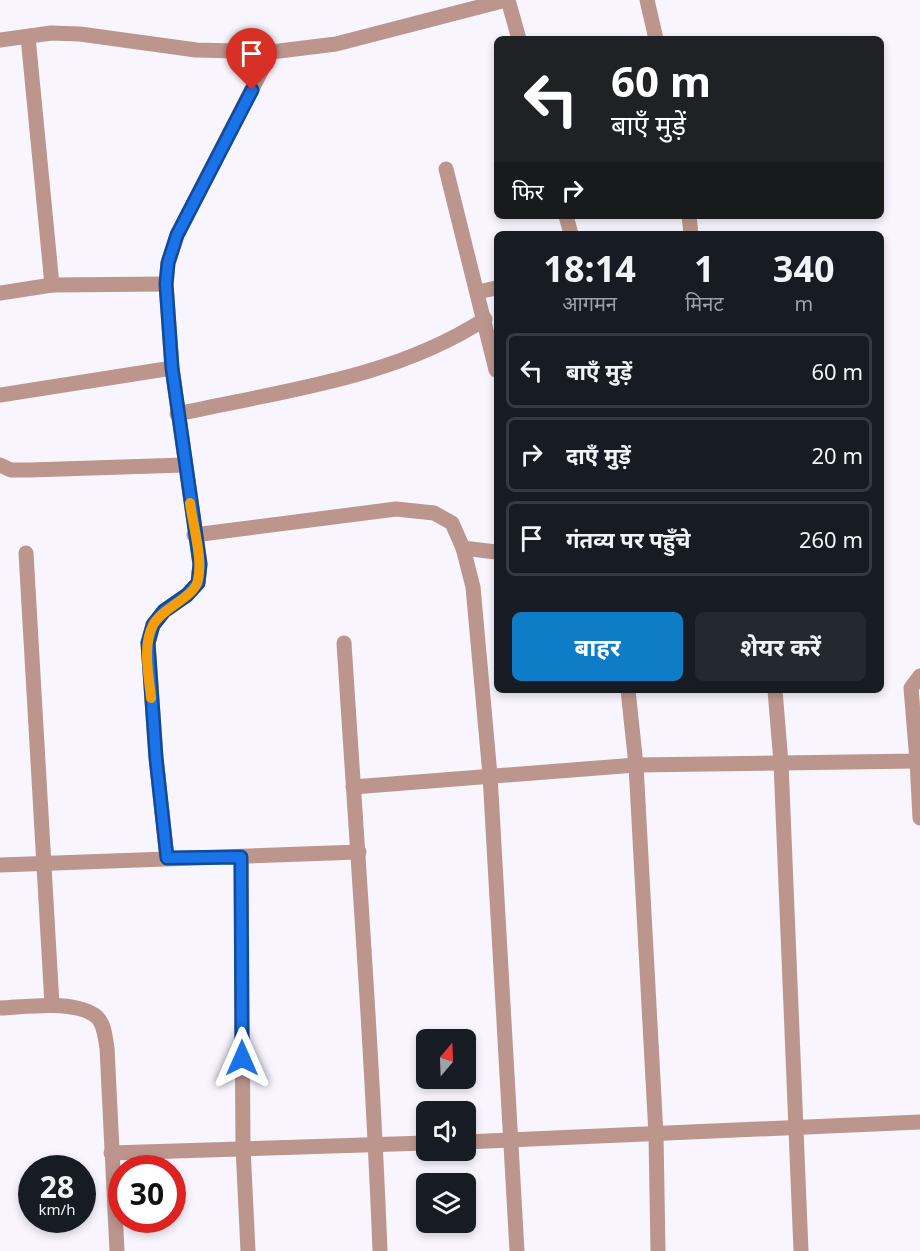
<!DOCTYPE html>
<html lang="hi">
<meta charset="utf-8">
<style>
body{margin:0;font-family:"Noto Sans","Noto Sans Devanagari",sans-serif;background:#242831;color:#f1f3f6;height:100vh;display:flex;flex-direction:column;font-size:22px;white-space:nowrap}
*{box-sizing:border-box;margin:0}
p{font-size:20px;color:#9ea1a6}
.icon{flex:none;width:33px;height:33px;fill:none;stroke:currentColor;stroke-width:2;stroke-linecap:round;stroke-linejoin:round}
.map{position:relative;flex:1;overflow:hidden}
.panel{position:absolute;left:494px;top:231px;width:390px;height:462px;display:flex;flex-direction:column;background:#171b24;border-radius:9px;box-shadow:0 3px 9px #0003}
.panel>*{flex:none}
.guide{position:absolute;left:494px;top:36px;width:390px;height:183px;border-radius:9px;box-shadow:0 3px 9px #0003;background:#202124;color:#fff;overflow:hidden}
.needle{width:39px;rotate:19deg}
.controls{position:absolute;left:416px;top:1029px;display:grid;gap:12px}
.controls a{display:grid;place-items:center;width:60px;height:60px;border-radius:9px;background:#171b24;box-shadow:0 3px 9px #0003;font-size:30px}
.speed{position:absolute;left:18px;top:1155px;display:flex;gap:12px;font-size:30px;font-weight:700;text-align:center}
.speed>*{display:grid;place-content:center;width:78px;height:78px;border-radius:50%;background:#171b24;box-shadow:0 3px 9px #0003;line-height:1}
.speed small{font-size:15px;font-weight:400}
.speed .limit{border:9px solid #d22;background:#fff;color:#111}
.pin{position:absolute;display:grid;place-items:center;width:51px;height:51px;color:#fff;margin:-62px -26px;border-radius:50% 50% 50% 0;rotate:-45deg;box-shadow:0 0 6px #0007}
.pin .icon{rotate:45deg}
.me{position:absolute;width:66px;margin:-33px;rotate:0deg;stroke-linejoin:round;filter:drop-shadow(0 0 4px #0008)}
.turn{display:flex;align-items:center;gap:21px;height:126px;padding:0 18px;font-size:27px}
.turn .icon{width:78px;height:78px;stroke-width:2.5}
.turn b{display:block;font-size:42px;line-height:51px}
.then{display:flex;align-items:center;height:57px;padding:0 18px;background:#0003;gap:12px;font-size:22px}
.eta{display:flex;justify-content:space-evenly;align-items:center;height:102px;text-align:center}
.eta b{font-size:36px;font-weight:700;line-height:42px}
.primary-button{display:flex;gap:12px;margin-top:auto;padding:12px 18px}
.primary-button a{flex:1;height:69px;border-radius:9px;background:#0e7cc6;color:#fff;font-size:24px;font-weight:700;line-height:69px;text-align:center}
.primary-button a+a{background:#242831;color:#f1f3f6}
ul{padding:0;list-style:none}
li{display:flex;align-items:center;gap:18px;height:75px;margin:0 12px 9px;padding:0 6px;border:3px solid #363941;border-radius:9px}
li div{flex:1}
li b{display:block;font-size:22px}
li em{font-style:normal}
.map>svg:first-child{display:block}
</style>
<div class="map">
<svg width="920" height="1251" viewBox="0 0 920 1251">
<rect width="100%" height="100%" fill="#f8f5fe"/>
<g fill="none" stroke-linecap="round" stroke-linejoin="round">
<g stroke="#bc968c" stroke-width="15">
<path d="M508,0L519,39"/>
<path d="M647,0L656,39"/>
<path d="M28,37L52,285"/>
<path d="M0,40L51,33L80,34L196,50L271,52L336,44L506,0"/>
<path d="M446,169L496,370"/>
<path d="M566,216L571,234"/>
<path d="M689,216L691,234"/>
<path d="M478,292L496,288"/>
<path d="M0,293L52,285L166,284"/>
<path d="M0,395L172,368"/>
<path d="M177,414C281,391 395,378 485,319"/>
<path d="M0,465L11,470H30L184,465"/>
<path d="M194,535L396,509L434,513L452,523L463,548L473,587L490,775L517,1251"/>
<path d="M463,548L496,552"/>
<path d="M26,553L52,1005"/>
<path d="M344,643C357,846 372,1048 380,1251"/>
<path d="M628,690L636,765L656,1135L658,1251"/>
<path d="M775,690L781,763L801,1251"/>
<path d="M917,761L920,818"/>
<path d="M353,787L636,765L917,761L911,688L920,676"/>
<path d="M241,857L243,1147L248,1251"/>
<path d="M167,858L156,757L148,643L153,625L164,611L187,595L198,583L200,564L172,368L166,284L168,263L177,235L271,52"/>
<path d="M0,865L359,852"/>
<path d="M0,1008C26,1007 76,999 97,1017C105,1025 105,1038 107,1048L117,1251"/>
<path d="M465,1142L920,1122"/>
<path d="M111,1153L426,1143"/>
</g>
</g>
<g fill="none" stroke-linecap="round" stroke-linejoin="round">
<g stroke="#114b97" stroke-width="15">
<path id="route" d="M242,1058L241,857L167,858L156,758L148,643L153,625L164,611L187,595L198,583L200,564L172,368L166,284L168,263L177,235L252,90"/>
</g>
<use href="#route" stroke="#1a73e8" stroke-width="10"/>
<path stroke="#f59e0b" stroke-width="10" d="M151,698C149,676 142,646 153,625C162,608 195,597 198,580C203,558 193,526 190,503"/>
</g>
</svg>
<div class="controls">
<a><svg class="needle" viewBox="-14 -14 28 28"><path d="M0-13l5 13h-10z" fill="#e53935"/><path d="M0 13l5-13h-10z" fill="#9ea1a6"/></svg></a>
<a><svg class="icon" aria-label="sound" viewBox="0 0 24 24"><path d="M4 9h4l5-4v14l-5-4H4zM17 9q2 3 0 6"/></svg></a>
<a><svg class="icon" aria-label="layers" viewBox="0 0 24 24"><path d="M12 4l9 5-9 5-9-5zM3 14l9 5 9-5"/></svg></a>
</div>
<div class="speed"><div>28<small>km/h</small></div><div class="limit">30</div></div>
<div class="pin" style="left:252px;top:90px;background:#d93025"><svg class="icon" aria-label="arrive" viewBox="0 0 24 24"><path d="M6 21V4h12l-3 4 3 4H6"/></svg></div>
<svg class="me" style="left:242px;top:1058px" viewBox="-20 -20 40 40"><path d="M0-17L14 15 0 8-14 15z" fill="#1a73e8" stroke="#fff" stroke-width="4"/></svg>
<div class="guide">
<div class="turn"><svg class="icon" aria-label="left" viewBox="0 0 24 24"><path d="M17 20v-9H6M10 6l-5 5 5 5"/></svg><div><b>60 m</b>बाएँ मुड़ें</div></div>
<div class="then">फिर<svg class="icon" aria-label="right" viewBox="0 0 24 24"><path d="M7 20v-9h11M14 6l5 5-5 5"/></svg></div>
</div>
<section class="panel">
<div class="eta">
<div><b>18:14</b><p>आगमन</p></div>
<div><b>1</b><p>मिनट</p></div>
<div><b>340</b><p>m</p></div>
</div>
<ul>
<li><svg class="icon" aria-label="left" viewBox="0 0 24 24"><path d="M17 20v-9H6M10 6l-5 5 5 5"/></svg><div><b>बाएँ मुड़ें</b></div><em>60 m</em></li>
<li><svg class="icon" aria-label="right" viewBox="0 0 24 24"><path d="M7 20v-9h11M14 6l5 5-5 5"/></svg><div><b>दाएँ मुड़ें</b></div><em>20 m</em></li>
<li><svg class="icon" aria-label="arrive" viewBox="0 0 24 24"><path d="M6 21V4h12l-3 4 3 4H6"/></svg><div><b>गंतव्य पर पहुँचे</b></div><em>260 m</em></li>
</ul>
<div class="primary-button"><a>बाहर</a><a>शेयर करें</a></div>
</section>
</div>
